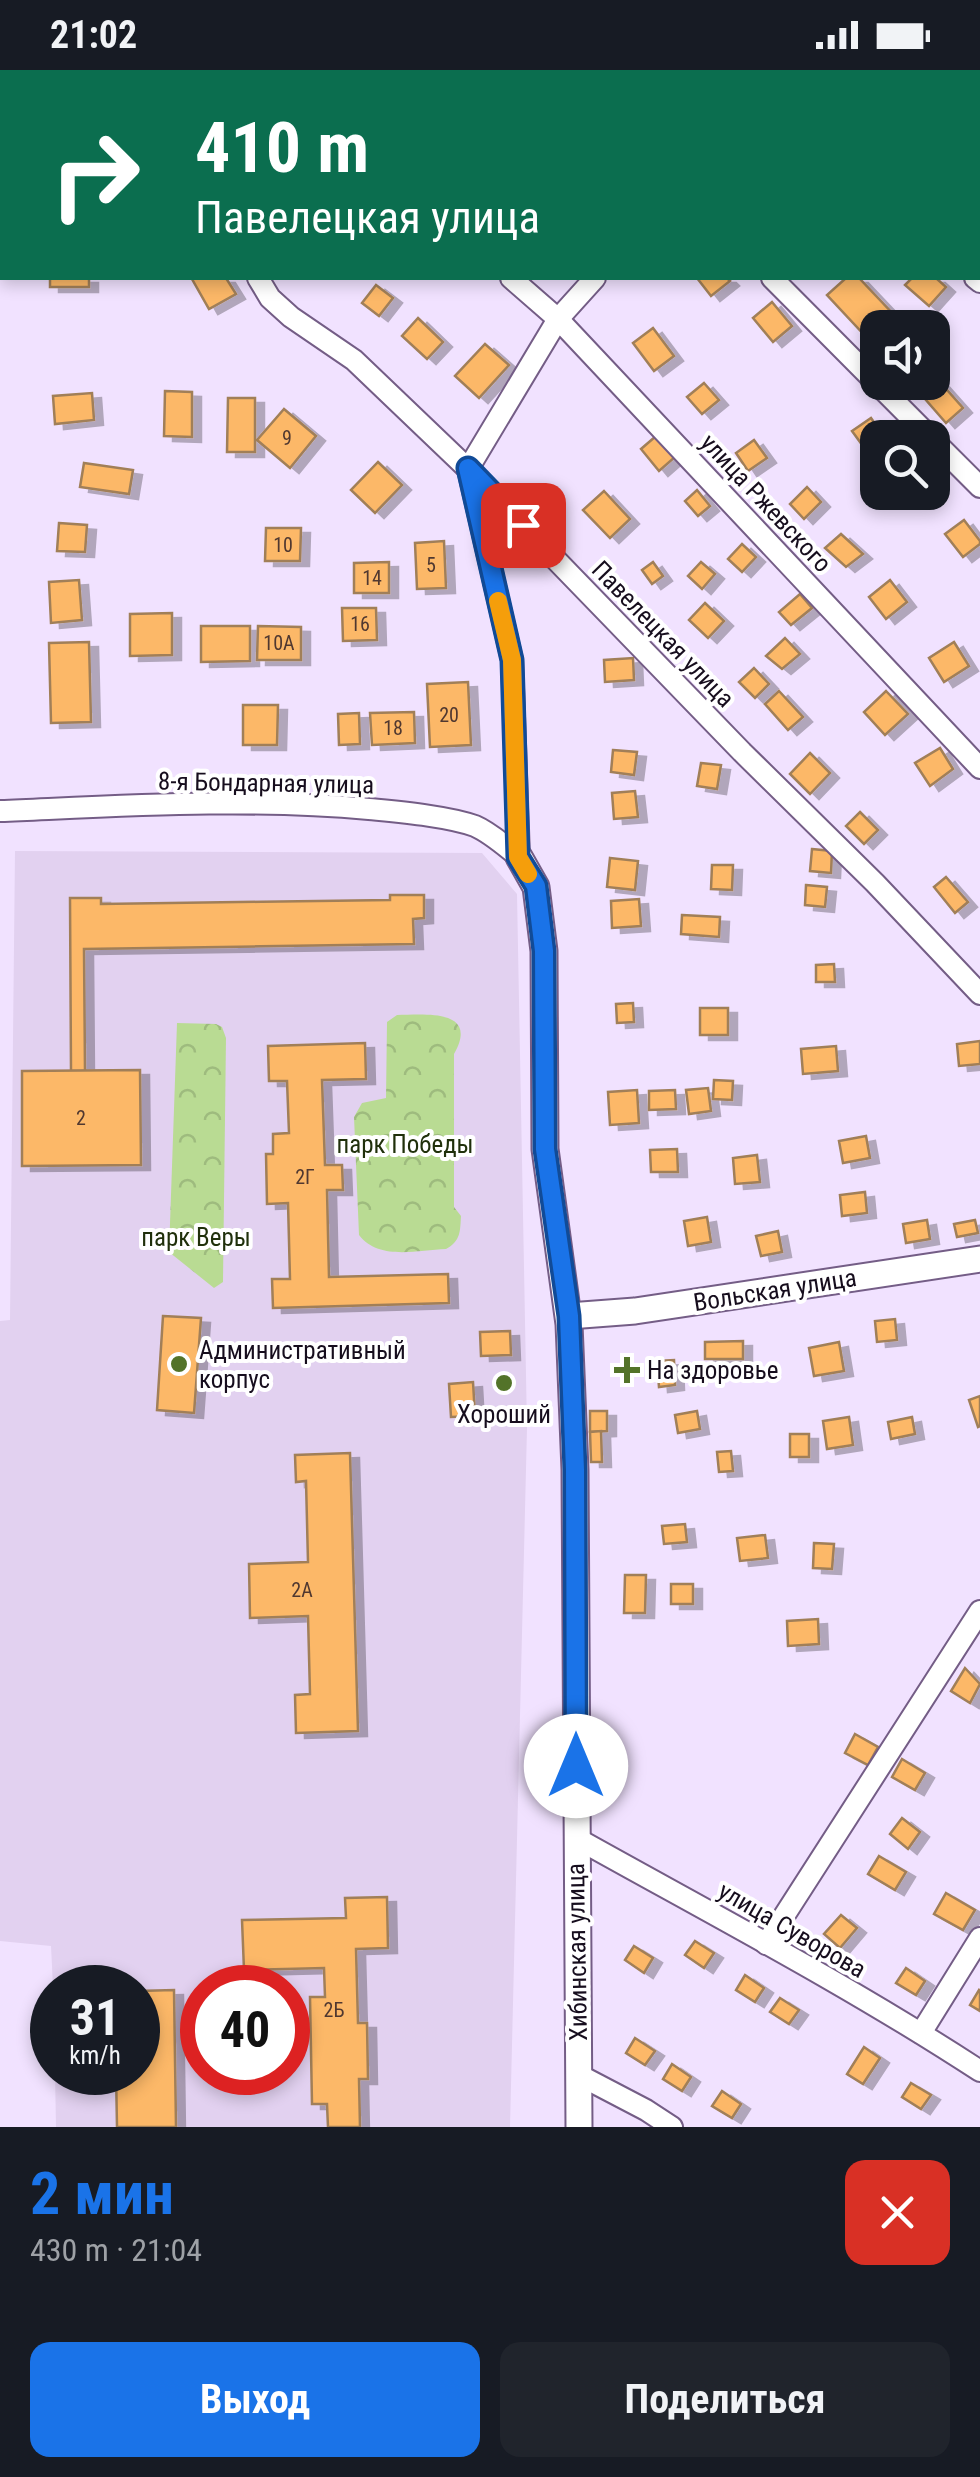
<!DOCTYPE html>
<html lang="ru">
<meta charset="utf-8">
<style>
body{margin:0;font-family:"Roboto Condensed",sans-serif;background:#20242c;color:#f1f3f6;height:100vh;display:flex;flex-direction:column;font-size:38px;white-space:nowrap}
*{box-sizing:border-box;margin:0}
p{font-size:32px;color:#9ea1a6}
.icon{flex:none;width:55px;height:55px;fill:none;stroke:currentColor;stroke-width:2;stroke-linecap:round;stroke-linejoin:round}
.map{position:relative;height:2057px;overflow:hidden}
.sheet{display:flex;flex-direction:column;background:#171b24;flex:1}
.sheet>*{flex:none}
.hud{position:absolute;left:0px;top:0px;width:980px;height:210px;box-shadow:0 5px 15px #0003;background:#0b6e4f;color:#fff;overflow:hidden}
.controls{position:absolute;left:860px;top:240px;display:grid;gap:20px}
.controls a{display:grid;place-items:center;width:90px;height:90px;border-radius:20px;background:#171b24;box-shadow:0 5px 15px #0003;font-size:50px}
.speed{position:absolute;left:30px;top:1895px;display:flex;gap:20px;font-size:50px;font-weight:700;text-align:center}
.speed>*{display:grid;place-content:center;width:130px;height:130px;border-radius:50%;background:#171b24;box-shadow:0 5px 15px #0003;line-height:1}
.speed small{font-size:25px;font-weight:400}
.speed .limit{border:15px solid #d22;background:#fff;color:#111}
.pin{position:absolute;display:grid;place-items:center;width:85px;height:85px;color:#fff;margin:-42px;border-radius:20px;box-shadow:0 5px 15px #0006}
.me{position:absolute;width:110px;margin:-55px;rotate:0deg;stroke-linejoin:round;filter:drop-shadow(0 0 8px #0008)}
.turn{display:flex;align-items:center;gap:35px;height:210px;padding:0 30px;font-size:45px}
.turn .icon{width:130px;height:130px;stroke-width:2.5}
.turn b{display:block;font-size:70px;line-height:85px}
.round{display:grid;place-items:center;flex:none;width:105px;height:105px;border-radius:20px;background:#20242c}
.head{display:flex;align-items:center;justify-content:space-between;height:170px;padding:0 30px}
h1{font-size:60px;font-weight:700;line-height:75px;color:#1a73e8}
.primary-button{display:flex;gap:20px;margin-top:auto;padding:20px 30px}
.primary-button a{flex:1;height:115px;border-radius:20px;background:#1a73e8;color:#fff;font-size:40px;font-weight:700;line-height:115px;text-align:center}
.primary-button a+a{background:#20242c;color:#f1f3f6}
.status{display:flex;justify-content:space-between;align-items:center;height:70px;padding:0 50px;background:#171b24;direction:ltr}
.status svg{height:28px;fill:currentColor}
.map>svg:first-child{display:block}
</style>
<div class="status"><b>21:02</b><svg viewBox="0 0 49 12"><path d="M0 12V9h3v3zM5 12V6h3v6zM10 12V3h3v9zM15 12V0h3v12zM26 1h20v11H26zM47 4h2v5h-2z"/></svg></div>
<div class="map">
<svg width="980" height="2057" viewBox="0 0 980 2057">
<defs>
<pattern id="park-crowns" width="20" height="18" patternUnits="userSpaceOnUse" patternTransform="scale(2.5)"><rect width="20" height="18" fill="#b9db93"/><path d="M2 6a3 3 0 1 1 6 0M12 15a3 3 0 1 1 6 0" fill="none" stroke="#9ebb7e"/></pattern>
<filter id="shadow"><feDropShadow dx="9" dy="5" stdDeviation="0" flood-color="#0004"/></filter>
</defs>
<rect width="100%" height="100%" fill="#f1e2ff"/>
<path fill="#e2d1f0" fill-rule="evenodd" d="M15,781L482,783L517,824L527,1358L510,2057H56L55,2003L138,2002V1918L53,1917L51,1876L0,1871V1251L10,1250ZM202,1918H288V2002H202Z"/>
<g fill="url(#park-crowns)">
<path d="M397,945C424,945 480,938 454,984V1137L461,1146C460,1161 461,1171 446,1179C417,1180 379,1191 359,1165L354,1047L362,1033L386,1028L387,952Z"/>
<path d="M177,953L216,954L222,957L226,968L223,1212L214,1218L169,1182Z"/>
</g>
<g fill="#fcb867" stroke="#a17f58" stroke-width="2.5" filter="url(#shadow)">
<rect x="50" y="208" width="39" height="9"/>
<path d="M194,208H226L236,224L209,239L192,209Z"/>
<path d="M697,208H727L730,211L711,226Z"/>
<path d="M846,208H859L895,246L882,258H878V262L869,270L827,225Z"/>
<path d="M912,208H936L946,217L929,236L905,215Z"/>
<path d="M376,215L393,228L379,246L362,233Z"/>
<path d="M772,232L792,256L773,272L753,248Z"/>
<path d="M418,248L443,272L427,289L402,266Z"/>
<path d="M653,258L674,286L654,301L633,273Z"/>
<path d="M485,274L509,295L479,328L455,306Z"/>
<path d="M932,303L963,338L946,353L912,314L932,312Z"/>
<path d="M704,313L719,330L702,344L687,327Z"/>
<path d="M165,321L192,322V367L164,366Z"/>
<path d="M92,323L94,350L55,354L53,326Z"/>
<path d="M228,328H255V382H227Z"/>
<path d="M284,339L316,366L290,398L257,370Z"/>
<path d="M871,348L885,368H878V376L868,383L852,361Z"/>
<path d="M656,366L675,387L659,401L641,379Z"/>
<path d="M754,370L767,388L748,401L736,383Z"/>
<path d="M378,392L402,415L375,443L351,420Z"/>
<path d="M84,393L133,400L129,424L80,417Z"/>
<path d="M807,417L821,432L804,449L790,434Z"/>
<path d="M697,420L710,436L698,446L685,431Z"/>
<path d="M604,421L630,449L610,468L583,440Z"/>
<path d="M964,450L980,471V474L963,487L945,464Z"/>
<path d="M59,453L87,455L85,482L57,481Z"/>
<path d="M266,458H301L300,491H265Z"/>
<path d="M841,464L863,484L846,497L825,478Z"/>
<path d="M444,471L446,518L417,519L415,473Z"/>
<path d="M742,474L756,487L742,502L728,489Z"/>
<path d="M389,492V523H354V493Z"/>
<path d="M653,492L663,506L652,514L642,500Z"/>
<path d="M701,492L715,504L702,519L688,506Z"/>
<path d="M79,510L82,550L51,553L49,512Z"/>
<path d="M890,510L907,532L886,549L869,527Z"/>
<path d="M800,524L812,538L791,555L779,542Z"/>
<path d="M705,533L724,551L708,568L689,550Z"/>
<path d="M342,538H376L377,570L343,571Z"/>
<path d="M172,543V585L130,586V544Z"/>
<path d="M201,556H250V591L201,592Z"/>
<path d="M258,556L301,557V590H257Z"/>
<path d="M785,568L800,584L782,599L766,586Z"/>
<path d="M89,572L91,652L51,653L49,573Z"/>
<path d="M954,572L969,596L944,612L929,588Z"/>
<path d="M633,588L634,610L605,612L604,590Z"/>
<path d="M754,598L769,614L755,628L739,612Z"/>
<path d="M468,612L471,675L430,677L427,614Z"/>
<path d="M779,621L803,647L788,660L765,634Z"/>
<path d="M886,621L908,644L885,665L864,642Z"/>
<path d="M243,635H278L277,675H243Z"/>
<path d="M414,642L415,673L372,675L370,643Z"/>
<path d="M359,643L360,674L339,675L338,644Z"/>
<path d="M940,678L953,699L930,716L915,693Z"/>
<path d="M613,680L637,682L634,705L611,702Z"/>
<path d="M810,683L830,703L810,724L790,704Z"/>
<path d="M701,693L721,695L717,719L697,716Z"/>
<path d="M635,721L638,747L614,749L612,723Z"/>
<path d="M860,742L878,760L864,774L846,756Z"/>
<path d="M812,779L832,781L831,803L810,801Z"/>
<path d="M610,788L638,791L635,820L607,817Z"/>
<path d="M712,795H733L732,820L711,819Z"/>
<path d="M946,807L968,832L955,843L934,817Z"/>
<path d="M806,815L827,817L825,837L805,835Z"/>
<path d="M390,825H424V848L413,849L414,874L84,879L85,1001H71L70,828H101V834L390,830Z"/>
<path d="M639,829L641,856L612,858L611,831Z"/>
<path d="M682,845L720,847L719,867L681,864Z"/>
<path d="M834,894L835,912H816V895Z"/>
<path d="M633,933L634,952L617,953L616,934Z"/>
<rect x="700" y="938" width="28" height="27"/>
<path d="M980,971V994L959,996L957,974Z"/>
<path d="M365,973L366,1009L322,1010L325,1095H342L343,1120H327L329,1207L448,1204L449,1233L273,1238L272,1209H290L288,1133L267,1134L266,1084H273V1064L289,1063L287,1011H269L268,976Z"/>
<path d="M836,976L838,1001L803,1004L801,979Z"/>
<path d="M140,1000L141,1095L22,1096V1001Z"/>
<path d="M714,1010L733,1011L732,1030L713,1029Z"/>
<path d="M708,1018L711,1041L689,1044L686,1020Z"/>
<path d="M637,1020L639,1053L610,1055L608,1022Z"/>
<path d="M675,1020L676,1039L649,1040V1021Z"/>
<path d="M866,1066L870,1088L843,1093L839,1071Z"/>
<path d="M677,1079L678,1102H651L650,1080Z"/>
<path d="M757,1085L760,1112L735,1114L733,1088Z"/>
<path d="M865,1122L867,1143L842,1146L840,1125Z"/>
<path d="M707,1147L711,1172L688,1176L684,1151Z"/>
<path d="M927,1150L930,1169L906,1173L903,1154Z"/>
<path d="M975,1150L978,1163L957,1167L954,1154Z"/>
<path d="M778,1161L782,1182L761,1186L756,1166Z"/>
<path d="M163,1246L201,1248L194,1343L157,1340Z"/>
<path d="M895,1249L897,1270L877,1272L875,1251Z"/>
<path d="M510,1261L511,1285L481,1286L480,1262Z"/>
<path d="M743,1271V1289H705V1272Z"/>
<path d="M839,1272L844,1301L814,1306L809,1278Z"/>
<path d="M674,1290L675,1315L659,1317L657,1291Z"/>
<path d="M473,1312L475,1346L451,1347L449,1314Z"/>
<path d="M980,1326V1356L978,1357L969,1330Z"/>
<path d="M590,1341H607V1361L590,1362Z"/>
<path d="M697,1341L700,1359L678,1363L675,1345Z"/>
<path d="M849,1347L853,1375L827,1379L823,1351Z"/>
<path d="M912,1347L915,1364L891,1369L888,1352Z"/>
<path d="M601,1361L602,1392H591L590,1362Z"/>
<rect x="790" y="1364" width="19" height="23"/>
<path d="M731,1381L733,1401L719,1402L717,1382Z"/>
<path d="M350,1383L358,1661L296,1663L295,1625L310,1624L308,1546L250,1548L249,1494L308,1492L306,1411L296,1412L295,1385Z"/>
<path d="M685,1454L687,1472L664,1474L662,1456Z"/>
<path d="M765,1465L768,1488L740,1491L737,1468Z"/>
<path d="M814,1473L834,1474L832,1499L813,1498Z"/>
<path d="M625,1505H646L645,1543H624Z"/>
<rect x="671" y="1514" width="22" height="20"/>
<path d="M818,1549L819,1574L788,1576L787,1551Z"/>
<path d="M965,1598L980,1614L970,1633L951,1621Z"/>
<path d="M855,1664L878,1677L868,1695L845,1683Z"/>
<path d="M902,1689L925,1703L915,1720L892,1707Z"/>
<path d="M902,1748L920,1762L908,1779L890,1764Z"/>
<path d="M879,1786L906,1802L895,1820L868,1804Z"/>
<path d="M946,1823L975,1840L963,1860L934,1844Z"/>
<path d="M387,1827L388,1878L356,1879L358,1953H367L368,2009H359L360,2057H328L327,2034H312L310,1927H325L324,1898L244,1900L242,1850L346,1848L345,1828Z"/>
<path d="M841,1845L857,1858L840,1878L824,1864Z"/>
<path d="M695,1871L714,1883L704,1898L685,1885Z"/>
<path d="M634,1876L653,1888L644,1903L625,1890Z"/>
<path d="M906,1898L925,1911L916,1925L896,1913Z"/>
<path d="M745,1905L764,1918L755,1932L736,1920Z"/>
<path d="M174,1920L176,2057H117L116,2002H138V1921Z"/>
<path d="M979,1920L980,1921V1941L970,1935Z"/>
<path d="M780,1928L799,1940L789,1954L770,1942Z"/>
<path d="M635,1968L655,1981L645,1995L626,1983Z"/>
<path d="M864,1977L880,1988L863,2014L847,2004Z"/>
<path d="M672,1994L691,2007L682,2021L663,2009Z"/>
<path d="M911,2013L931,2025L921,2039L902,2027Z"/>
<path d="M722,2021L741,2034L732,2048L712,2036Z"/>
</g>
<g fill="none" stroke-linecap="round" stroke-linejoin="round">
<g stroke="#745d86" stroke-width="24">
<g id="minor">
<path d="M161,0L162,2"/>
<path d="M274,0L277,2"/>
<path d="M560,0L563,2"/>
<path d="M746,0L749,2"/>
<path d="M764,2L766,0"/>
<path d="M258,208L270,228L291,247L354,290L468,399L742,682L875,813L980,924"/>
<path d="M511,208L558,249L980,698"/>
<path d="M772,208L931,368"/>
<path d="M975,208L980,212"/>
<path d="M932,369L980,417"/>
<path d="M0,741C122,736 247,728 369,739C399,742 447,746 475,756C491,763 505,776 519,787"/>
<path d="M519,787L512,590L468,399L558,249L595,208"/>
<path d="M576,1768C712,1844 850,1916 980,2001"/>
<path d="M766,1874L980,1541"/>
<path d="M921,1963L980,1868"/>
<path d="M579,2005L646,2040L672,2057"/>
</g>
</g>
<g stroke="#745d86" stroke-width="29">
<g id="tertiary">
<path d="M519,787L536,817L544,881L545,1079L569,1254L575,1400L579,2057"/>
<path d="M569,1246L635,1241L980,1189"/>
</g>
</g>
<use href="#minor" stroke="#fff" stroke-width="20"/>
<use href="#tertiary" stroke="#fff" stroke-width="25"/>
</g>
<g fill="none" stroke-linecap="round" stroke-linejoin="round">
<g stroke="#114b97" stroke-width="25">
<path id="route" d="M523,455L468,398L512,590L518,787L536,816L544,881L545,1079L569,1246L575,1400L576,1696"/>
</g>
<use href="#route" stroke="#1a73e8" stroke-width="18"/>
<path stroke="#f59e0b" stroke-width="18" d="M498,531L512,590L518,787L528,804"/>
</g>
<g fill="#537329" stroke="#fff" stroke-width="4">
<circle cx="179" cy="1294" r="10"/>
<path d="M622 1285h10v10h10v10h-10v10h-10v-10h-10v-10h10z"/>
<circle cx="504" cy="1313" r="10"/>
</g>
<g text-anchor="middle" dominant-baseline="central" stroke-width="8" stroke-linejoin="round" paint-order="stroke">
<g font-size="20" fill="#503830">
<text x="287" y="368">9</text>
<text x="283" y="475">10</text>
<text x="431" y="495">5</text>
<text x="372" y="508">14</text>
<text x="360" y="554">16</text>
<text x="279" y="573">10А</text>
<text x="449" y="645">20</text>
<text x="393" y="658">18</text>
<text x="81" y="1048">2</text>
<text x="305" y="1107">2Г</text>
<text x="302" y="1520">2А</text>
<text x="334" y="1940">2Б</text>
</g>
<g font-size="25" fill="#160d1d" stroke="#fff">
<text transform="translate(766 433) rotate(47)">улица Ржевского</text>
<text transform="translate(663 564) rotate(46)">Павелецкая улица</text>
<text transform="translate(266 713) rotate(1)">8-я Бондарная улица</text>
<text transform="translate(775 1220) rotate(-9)">Вольская улица</text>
<text transform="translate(792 1860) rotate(30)">улица Суворова</text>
<text transform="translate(577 1882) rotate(-91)">Хибинская улица</text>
</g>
<g font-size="25" fill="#20300b" stroke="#fff">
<text x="405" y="1074">парк Победы</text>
<text x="196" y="1167">парк Веры</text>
</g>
<g font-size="25" fill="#160d1d" stroke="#fff" text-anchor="start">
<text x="199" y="1280">Административный<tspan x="199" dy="29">корпус</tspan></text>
<text x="647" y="1300">На здоровье</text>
<text x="504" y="1344" text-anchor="middle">Хороший</text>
</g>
</g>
</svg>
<div class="controls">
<a><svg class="icon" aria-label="sound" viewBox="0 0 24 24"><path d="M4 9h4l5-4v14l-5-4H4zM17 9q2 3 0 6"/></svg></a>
<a><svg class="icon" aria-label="search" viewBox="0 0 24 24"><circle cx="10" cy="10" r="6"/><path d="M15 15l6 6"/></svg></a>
</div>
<div class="speed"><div>31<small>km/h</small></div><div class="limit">40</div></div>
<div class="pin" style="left:523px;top:455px;background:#d93025"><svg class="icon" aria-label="arrive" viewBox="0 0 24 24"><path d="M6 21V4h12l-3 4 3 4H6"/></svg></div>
<svg class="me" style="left:576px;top:1696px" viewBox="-20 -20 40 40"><circle r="19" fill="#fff"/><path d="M0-13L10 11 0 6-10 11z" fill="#1a73e8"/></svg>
<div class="hud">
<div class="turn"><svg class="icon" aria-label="right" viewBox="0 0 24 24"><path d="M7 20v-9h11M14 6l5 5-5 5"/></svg><div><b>410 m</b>Павелецкая улица</div></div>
</div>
</div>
<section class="sheet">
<div class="head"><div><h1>2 мин</h1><p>430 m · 21:04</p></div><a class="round" style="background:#d93025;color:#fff"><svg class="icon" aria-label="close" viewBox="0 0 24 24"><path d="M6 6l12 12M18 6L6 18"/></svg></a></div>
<div class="primary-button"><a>Выход</a><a>Поделиться</a></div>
</section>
